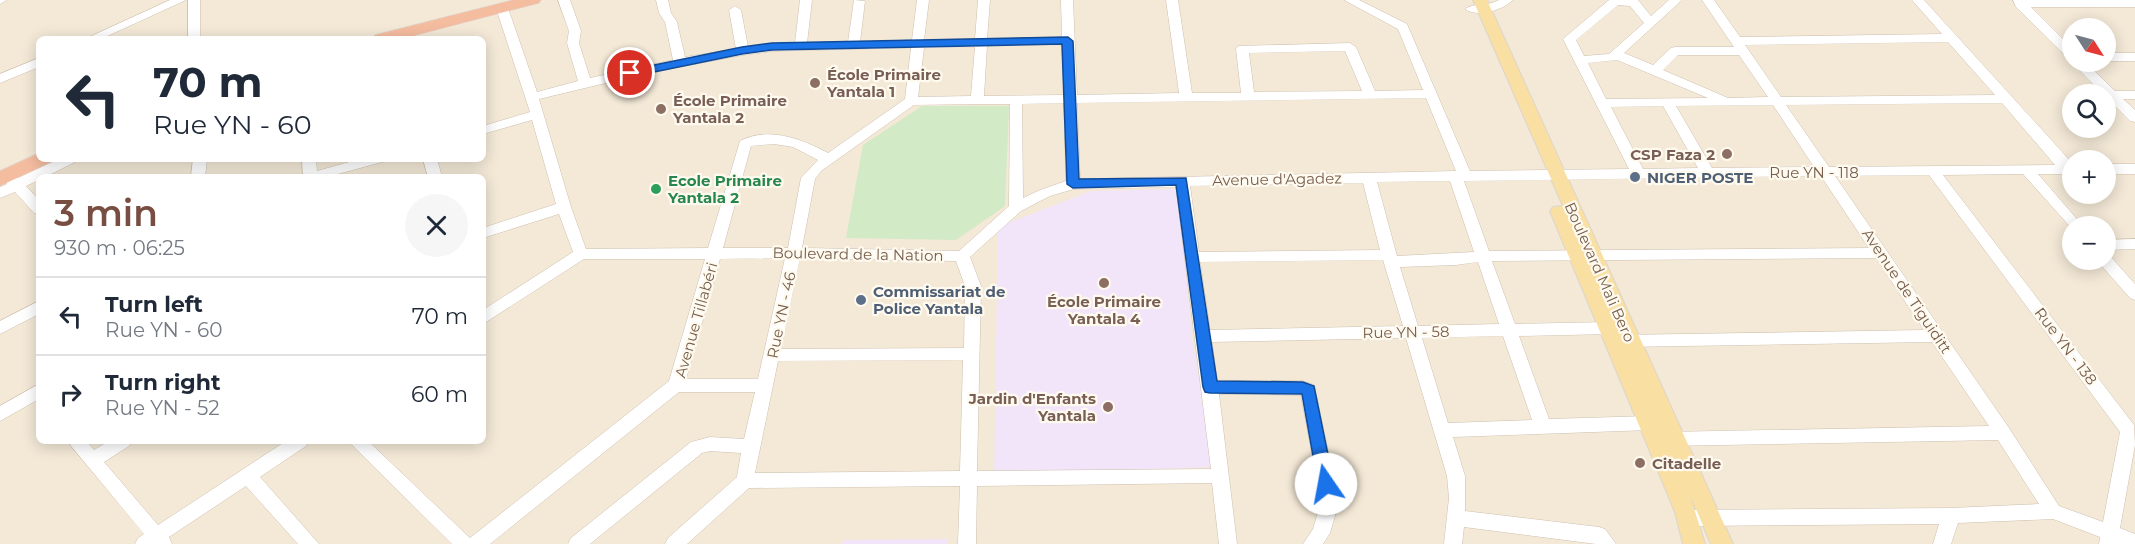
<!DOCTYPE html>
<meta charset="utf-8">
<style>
body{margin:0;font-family:Montserrat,sans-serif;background:#f6f6f7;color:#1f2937;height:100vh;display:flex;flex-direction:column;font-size:22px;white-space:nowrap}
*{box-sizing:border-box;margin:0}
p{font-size:20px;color:#747a83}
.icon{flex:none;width:33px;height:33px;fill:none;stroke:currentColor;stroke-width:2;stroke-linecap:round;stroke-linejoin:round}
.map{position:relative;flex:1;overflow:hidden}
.side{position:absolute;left:36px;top:174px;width:450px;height:270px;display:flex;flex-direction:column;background:#fff;border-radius:9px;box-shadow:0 3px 15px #0003}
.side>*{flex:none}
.hud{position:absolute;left:36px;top:36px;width:450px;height:126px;border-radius:9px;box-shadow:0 3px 15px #0003;background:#fff;color:#1f2937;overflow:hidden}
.needle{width:39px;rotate:126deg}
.controls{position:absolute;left:2062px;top:18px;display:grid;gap:12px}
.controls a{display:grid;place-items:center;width:54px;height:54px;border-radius:50%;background:#fff;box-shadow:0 3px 15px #0003;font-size:30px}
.pin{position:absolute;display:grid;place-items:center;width:51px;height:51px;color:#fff;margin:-26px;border:3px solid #fff;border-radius:50%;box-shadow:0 2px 6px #0007}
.me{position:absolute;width:66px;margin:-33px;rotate:348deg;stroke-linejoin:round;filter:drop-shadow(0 0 4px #0008)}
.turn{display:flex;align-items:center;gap:21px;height:126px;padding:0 18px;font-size:27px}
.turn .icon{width:78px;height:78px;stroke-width:2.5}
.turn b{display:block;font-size:42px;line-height:51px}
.round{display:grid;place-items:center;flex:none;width:63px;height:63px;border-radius:32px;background:#f6f6f7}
.overview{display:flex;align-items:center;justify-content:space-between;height:102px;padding:0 18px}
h1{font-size:36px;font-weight:600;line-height:45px;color:#784e42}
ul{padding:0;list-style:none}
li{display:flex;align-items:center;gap:18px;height:78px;padding:0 18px;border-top:2px solid #e0e1e3}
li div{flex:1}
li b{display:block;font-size:22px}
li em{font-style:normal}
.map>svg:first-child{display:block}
</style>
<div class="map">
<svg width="2135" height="544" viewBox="0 0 2135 544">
<rect width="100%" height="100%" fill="#fcf6e8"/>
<path fill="#f4e9d7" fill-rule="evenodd" d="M0,0H2135V544H0ZM2073,28H2106V62H2073ZM39,39H483V159H39ZM2073,94H2106V128H2073ZM2073,160H2106V194H2073ZM39,177H483V441H39ZM2073,226H2106V260H2073Z"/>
<g fill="#f3e5f9">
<path d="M1178,189L1192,339L1216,467L994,474L998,227L1091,191Z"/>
<path d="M948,539L947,544H841L845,540Z"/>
</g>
<path fill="#d2eac6" d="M922,106H1009L1005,206L956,240L846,238L863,145Z"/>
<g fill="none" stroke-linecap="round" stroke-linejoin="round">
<g stroke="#cebfae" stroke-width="1">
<g id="minor">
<path d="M0,0H7L0,4Z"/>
<path d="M170,0H186L101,39H85Z"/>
<rect x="188" y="0" width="12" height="39"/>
<path d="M558,0H570L581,31L579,43L590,78L673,60L665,22L659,13L656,0H668L671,13L677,22L685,57L736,49L729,10L735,6L741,10L748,47L795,43L800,0H812L807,43L848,42L854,0L865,1L860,42L912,40L917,0H929L924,40L975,39L978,0H990L987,39L1062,37L1061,0H1073L1077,95L1179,93L1166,0H1178L1192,93H1241L1236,49L1238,46L1350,43L1356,47L1375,91L1423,90L1398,29L1344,0H1359L1407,24L1470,171L1629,169L1563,39L1609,0H1638L1651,16L1669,0H1682L1624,53L1653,65L1671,48L1675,47H1734L1702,0H1714L1740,37L1942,34L1912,0H1924L2073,164V174H2038L2083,226H2073V230L2023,174L1943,175L2134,425L2135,445L2120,528L2135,534V544H2099L2100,537L2053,519L1958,523L1951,544H1933L1939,524L1688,526L1682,524L1679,518L1682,512L1688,510L1951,508L2039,504L1998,440L1665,446L1659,444L1657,439L1659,434L1665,432L1989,426L1932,342L1621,347L1615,345L1613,341L1615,337L1621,335L1924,330L1876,258L1492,261L1515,324L1609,322L1615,324L1617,328L1615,332L1609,334L1519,336L1549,419L1650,416L1656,418L1658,423L1656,428L1650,430L1453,437L1465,476V511L1599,527L1605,529L1616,544H1596L1464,527L1462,544H1444L1449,498L1447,476L1406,338L1212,342L1217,381H1303L1314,385L1339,502L1330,533L1323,544H1303L1313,529L1321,502L1301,395L1219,394L1237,544H1219L1212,483L977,486L976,544H958L960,486L749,488L687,544H665L668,538L737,477L741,453L710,451L702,453L590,544H568L571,538L691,442L710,437L744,439L755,392H679L490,544H452L348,441H368L470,538L669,381L705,259H584L483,324V310L573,252L559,214L483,238V228L556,204L532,120L483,134V126L530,112L496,8L498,5H506L508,8L537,92L578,81L567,43L569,31ZM1618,5L1630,6L1644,23L1609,54L1584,56L1576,40ZM1948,42L1995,95L1781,97L1745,45ZM1062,45L1064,95L984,96L987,46ZM975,47L971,96L918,97L924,48ZM911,48L905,99L828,153C802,139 768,126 740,141L708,248L586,249L571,207L539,99L652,72L743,55L773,51ZM1345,51L1362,91L1254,92L1249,53ZM1678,55H1739L1768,97L1728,98L1663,70ZM1617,60L1708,98L1606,99L1588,63ZM1426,98L1456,171L1080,179L1077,103ZM1064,103L1066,181L1040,190L1023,198L1022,104ZM2002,103L2055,165L1829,167L1786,105ZM981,104H1010L1009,206L959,251L802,248L815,179L821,171L914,105ZM1773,105L1814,167L1712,168L1676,106ZM1663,106L1698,168L1643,169L1611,107ZM774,144L793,147L818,160L801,178L788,248H723L751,146ZM1929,175L2120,432L2103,522L2059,506L2009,428L1835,176ZM1821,176L1869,248L1489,251L1464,181ZM1450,181L1474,252L1397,256L1377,182ZM1363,183L1380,250L1199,252L1190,186ZM1176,187L1211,469L977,471L981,286L970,257L1021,211L1050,196L1074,189ZM785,258L758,379H686L720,259ZM800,258L956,261L965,286L964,348L781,349ZM1383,260L1403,326L1210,330L1200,262ZM1478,262L1499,324L1418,326L1400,267L1456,265ZM1503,336L1532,420L1448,423L1422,338ZM963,360L960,471L755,473L778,361Z"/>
<path d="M1499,0H1513C1503,10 1477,18 1465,9C1474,2 1488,7 1499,0Z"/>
<path d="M2013,0H2135V7H2031L2073,49V60L2069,59L2016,7Z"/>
<rect x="2106" y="53" width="29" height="8"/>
<path d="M39,58V67L0,83V74Z"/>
<path d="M2073,60L2085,62L2115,91H2135V99H2123L2135,110V122L2130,121L2074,65Z"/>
<path d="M59,159H77L75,162L45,177H39V180L26,186L39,200V214L34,213L15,192L0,198V187L7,184L5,180L7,177L12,175L18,178Z"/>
<path d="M193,159H207L205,177H191Z"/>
<path d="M302,159H316L317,171L360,159H384L382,162L327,177H303Z"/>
<path d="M423,159H437L442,177H428Z"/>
<rect x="2106" y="164" width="29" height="10"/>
<path d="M2135,239V249L2106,250V240Z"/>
<path d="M2106,255L2110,256L2135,284V300L2130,298L2100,264L2098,260H2106Z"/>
<path d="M39,301V314L0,334V321Z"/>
<path d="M39,384V399L0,421V406Z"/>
<path d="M67,441H86L94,450L109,441H132L129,446L104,462L158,525L286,441H309L306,446L260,477L319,544H298L246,486L169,537L172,544H135L138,538L144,534Z"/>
</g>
</g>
<g stroke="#dcd5d0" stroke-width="2">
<path id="major" d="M1473,0H1487L1733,544H1711L1690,495L1705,544H1683L1675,512L1550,211L1553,207L1563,206Z"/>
</g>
<g stroke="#dcd5d0" stroke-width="1">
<g id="highway">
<path d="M513,0H541L539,3L401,39H372L375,35Z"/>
<path d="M39,153V159H52L49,163L0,186V171Z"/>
</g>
</g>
<use href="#minor" fill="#fff" fill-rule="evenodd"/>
<use href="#major" fill="#f9dfa2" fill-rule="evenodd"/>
<use href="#highway" fill="#f5bda0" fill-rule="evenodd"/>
</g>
<path fill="#1a73e8" stroke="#114b97" stroke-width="1.5" d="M1068,37L1073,41L1079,179L1186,178L1217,381L1303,382L1314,386L1334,484L1332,489L1326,491L1321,489L1318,484L1302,394L1210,393L1205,392L1203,387L1176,185L1073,188L1067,184L1062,44L772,50L742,54L630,77L624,73L630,70L742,47L772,43Z"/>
<g fill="#8d6e63" stroke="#fffaef" stroke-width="2">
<circle cx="815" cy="83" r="6"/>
<circle cx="661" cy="109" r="6"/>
<circle cx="1727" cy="154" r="6"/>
<circle cx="1104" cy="283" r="6"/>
<circle cx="1108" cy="407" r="6"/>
<circle cx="1640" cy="463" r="6"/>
</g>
<g fill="#5c6f8a" stroke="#fffaef" stroke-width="2">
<circle cx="1635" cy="177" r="6"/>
<circle cx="861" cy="300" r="6"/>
</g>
<circle fill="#2e9e5b" stroke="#fffaef" stroke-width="2" cx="656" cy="189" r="6"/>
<g text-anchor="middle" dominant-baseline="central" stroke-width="4.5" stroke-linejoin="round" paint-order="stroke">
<g font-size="15" font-weight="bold" fill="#785e54" stroke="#fffaef" text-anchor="start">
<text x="827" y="74">École Primaire<tspan x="827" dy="17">Yantala 1</tspan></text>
<text x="673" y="100">École Primaire<tspan x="673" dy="17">Yantala 2</tspan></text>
<text x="1715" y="154" text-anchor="end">CSP Faza 2</text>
<text x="1104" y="301" text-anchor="middle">École Primaire<tspan x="1104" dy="17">Yantala 4</tspan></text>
<text x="1096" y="398" text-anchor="end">Jardin d'Enfants<tspan x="1096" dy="17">Yantala</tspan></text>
<text x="1652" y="463">Citadelle</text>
</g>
<g font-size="15" fill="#775e4c" stroke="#fffaef">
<text x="1814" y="172">Rue YN - 118</text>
<text transform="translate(1277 179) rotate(-1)">Avenue d'Agadez</text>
<text transform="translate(858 254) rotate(1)">Boulevard de la Nation</text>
<text transform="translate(1600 272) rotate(66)">Boulevard Mali Bero</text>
<text transform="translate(1907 291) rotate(56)">Avenue de Tiguiditt</text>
<text transform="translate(781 315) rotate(-78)">Rue YN - 46</text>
<text transform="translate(696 320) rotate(-74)">Avenue Tillabéri</text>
<text transform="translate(1406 332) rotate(-1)">Rue YN - 58</text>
<text transform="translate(2066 346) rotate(53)">Rue YN - 138</text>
</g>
<g font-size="15" font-weight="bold" fill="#4e5e75" stroke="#fffaef" text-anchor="start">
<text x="1647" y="177">NIGER POSTE</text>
<text x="873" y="291">Commissariat de<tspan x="873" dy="17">Police Yantala</tspan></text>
</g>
<g font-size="15" font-weight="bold" fill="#27864d" stroke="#fffaef" text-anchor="start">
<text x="668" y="180">Ecole Primaire<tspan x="668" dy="17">Yantala 2</tspan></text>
</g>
</g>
</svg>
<div class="controls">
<a><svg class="needle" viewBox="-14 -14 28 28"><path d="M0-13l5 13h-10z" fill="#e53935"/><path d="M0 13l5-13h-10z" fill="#747a83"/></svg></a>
<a><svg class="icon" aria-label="search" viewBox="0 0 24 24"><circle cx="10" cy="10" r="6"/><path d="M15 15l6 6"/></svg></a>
<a>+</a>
<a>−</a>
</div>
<div class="pin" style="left:630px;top:73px;background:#d93025"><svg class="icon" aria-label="arrive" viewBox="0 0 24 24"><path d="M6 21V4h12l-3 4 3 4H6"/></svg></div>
<svg class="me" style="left:1326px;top:484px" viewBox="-20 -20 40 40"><circle r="19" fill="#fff"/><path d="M0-13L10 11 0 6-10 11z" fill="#1a73e8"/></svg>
<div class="hud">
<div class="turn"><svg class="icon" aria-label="left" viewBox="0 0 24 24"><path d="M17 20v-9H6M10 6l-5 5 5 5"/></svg><div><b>70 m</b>Rue YN - 60</div></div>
</div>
<section class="side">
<div class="overview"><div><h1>3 min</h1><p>930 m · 06:25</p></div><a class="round"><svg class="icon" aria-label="close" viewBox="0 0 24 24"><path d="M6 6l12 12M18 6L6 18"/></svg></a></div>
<ul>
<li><svg class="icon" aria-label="left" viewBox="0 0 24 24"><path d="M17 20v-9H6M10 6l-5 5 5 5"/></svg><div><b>Turn left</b><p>Rue YN - 60</p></div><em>70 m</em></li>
<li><svg class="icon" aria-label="right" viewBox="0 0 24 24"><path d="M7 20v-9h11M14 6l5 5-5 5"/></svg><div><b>Turn right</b><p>Rue YN - 52</p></div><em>60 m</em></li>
</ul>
</section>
</div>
